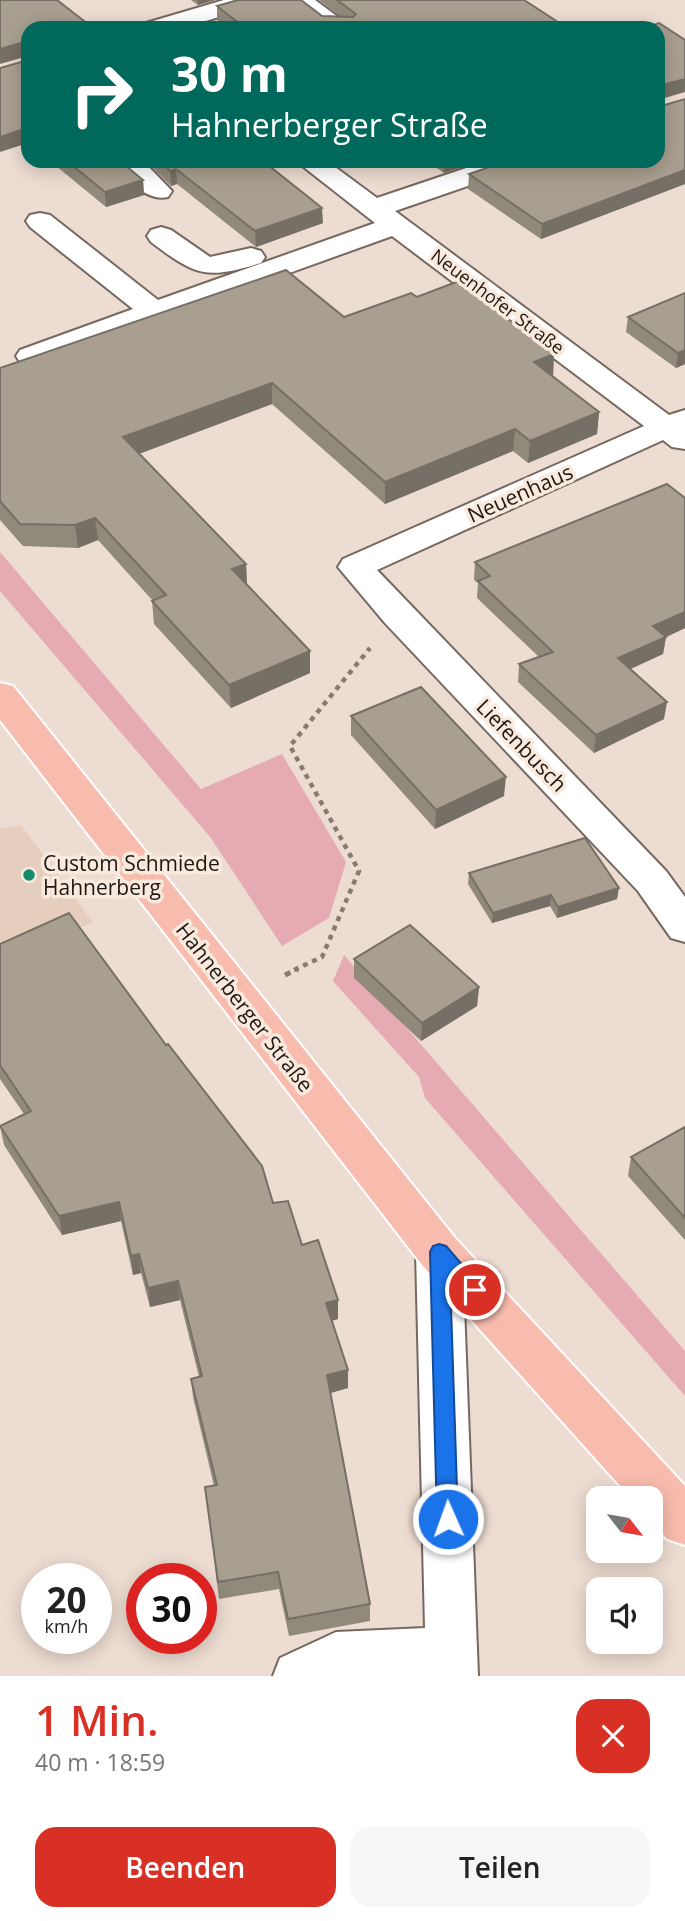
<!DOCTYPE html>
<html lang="de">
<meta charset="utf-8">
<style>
body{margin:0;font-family:"Open Sans",sans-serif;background:#f6f6f6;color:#222;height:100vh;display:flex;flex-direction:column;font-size:26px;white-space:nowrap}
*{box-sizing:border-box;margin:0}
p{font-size:23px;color:#767676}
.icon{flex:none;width:38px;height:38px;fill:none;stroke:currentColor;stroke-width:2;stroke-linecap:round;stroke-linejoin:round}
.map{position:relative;height:1676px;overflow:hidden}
.side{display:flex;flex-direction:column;background:#fff;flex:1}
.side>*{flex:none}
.banner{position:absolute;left:21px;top:21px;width:644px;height:147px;border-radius:21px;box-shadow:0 4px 18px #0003;background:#00695c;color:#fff;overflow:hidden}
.needle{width:46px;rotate:121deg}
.fabs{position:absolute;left:586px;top:1486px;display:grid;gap:14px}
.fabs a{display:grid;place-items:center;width:77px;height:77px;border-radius:14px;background:#fff;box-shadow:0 4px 18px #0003;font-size:35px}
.speed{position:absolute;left:21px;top:1563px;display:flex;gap:14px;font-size:35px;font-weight:700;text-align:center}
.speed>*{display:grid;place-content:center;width:91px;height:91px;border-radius:50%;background:#fff;box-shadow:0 4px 18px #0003;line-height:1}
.speed small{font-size:18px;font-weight:400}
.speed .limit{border:10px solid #d22;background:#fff;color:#111}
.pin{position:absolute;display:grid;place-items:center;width:60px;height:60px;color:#fff;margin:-30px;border:4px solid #fff;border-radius:50%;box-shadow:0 2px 7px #0007}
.me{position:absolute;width:77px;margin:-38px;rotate:358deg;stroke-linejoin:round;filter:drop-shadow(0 0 5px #0008)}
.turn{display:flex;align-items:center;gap:24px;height:147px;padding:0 35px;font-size:32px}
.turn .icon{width:91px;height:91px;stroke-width:2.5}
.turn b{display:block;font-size:49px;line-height:60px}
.round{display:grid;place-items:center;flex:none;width:74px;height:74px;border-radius:21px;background:#f6f6f6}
.overview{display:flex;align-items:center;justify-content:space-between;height:119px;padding:0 35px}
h1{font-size:42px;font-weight:600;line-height:52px;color:#d93025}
.cta{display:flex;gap:14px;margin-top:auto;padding:14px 35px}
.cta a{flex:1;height:80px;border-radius:21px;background:#d93025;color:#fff;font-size:28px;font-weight:600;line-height:80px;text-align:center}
.cta a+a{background:#f6f6f6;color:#222}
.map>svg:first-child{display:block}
</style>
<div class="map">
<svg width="685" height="1676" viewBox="0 0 685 1676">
<rect width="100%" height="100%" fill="#eddcd1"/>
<path fill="#e6cebe" d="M21,825L93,922L0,964V829Z"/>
<g fill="#e6abb2">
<path d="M0,552L201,789L282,754L346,862L329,918L282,946L211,838L0,591Z"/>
<path d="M344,955L685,1351V1396L425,1098L419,1077L333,981Z"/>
</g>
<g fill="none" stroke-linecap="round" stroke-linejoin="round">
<g stroke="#76685e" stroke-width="4">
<g id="minor">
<path d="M224,0H262L259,5L182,28H143L146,23Z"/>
<path d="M287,0H315L353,28H324Z"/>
<path d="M113,161H143L172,191L168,197C146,202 125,178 113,161Z"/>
<path d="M296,161H327L377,198L487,161H527L523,167L395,211L669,415L685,410V449L672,447L663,440L377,570L666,871L685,897V942L671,938L638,891L385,623L338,567L343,559L644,426L392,236L42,362L31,365L20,362L16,356L20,350L133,309L30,227L26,221L30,215L40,213L50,215L158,300L375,223Z"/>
<path d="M161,227L171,230L210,257L251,248L261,251L265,257L261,263C206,280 196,276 151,242L147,236L151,230Z"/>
<path d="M439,1233L455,1238L462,1252L478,1676H273L280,1658L336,1632L425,1628L416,1252L423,1238Z"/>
</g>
</g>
<g stroke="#fff" stroke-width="4">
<path id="major" d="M0,683L13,686L455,1238L685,1486V1545L667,1539L651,1520V1498H631L423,1266L0,720Z"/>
</g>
<path stroke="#867a73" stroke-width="4.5" stroke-dasharray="5 5" stroke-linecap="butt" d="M294,970L322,957L359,871L290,746L370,648"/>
<path stroke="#867a73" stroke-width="5" stroke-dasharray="6 6" stroke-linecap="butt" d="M285,975L298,969"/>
<use href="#minor" fill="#fff" fill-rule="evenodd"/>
<use href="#major" fill="#f8bcae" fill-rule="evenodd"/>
</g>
<g fill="#91897c">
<path d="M191,0H215L198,5Z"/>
<path d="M319,0H524L567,28H228L217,20V6L322,16L341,17Z"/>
<path d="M685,99V184L541,239L468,189L469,174Z"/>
<path d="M50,161H120L143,180L144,195L106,207Z"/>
<path d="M146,161H263L323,223L256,247L177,184L171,186Z"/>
<path d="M427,161H479L444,173Z"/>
<path d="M685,293V364L676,368L626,332L628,317Z"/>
<path d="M417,297L554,354L553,376L599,412L597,434L528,463L513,451L385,504L272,404L139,454L246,564L247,585L310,651V673L231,708L154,624L152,601H153L98,540L78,548L23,546L0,520V368L344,317Z"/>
<path d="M685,498V628L666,637L663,654L631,669L664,719L594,753L518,682L519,664L539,657L477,598L478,583L474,580L475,562Z"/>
<path d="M351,716L504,796L435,829L351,735Z"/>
<path d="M469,873L617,899L557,918L550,906L492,923L468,884Z"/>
<path d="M0,944L273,1203L302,1245L338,1319L332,1321L348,1370V1388L330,1393L370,1604V1621L289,1636L279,1589L219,1599L205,1487L214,1486L193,1397L191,1379L199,1377L180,1300L150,1307L141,1273L133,1275L121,1221L62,1235L4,1145L0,1126L24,1114L0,1079Z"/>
<path d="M354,959L479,987L477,1006L421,1041L354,978Z"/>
<path d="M685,1127V1240L628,1176L631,1157Z"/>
</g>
<g fill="#766f65">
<path d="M197,0H215L198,5Z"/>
<path d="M28,41V56L0,64V49Z"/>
<path d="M685,79V92L658,100V86Z"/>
<path d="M27,128L28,143L0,152V137Z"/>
<path d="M399,161H412L399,165Z"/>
<path d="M445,161H479L444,173Z"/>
<path d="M176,169L177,184L171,186L170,171Z"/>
<path d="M685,170V184L541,239L542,224Z"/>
<path d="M143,180L144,195L106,207L105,192Z"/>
<path d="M322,208L323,223L256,247L255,231Z"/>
<path d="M685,350V364L676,368L678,353Z"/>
<path d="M554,354L553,376L534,362Z"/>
<path d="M272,383V404L125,459L123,437Z"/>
<path d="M599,412L597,434L528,463L530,441Z"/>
<path d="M515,429L513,451L385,504V482Z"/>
<path d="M95,518L98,540L78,548L75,525Z"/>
<path d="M246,564L247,586L232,569Z"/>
<path d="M685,612V628L666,637L663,654L616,675L618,658L653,626Z"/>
<path d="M310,651V673L231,708L229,685Z"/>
<path d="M667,702L664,719L594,753L596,735Z"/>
<path d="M506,777L504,796L435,829L436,810Z"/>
<path d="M619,888L617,899L557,918L558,907Z"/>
<path d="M551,895L550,906L492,923L493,913Z"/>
<path d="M479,987L477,1006L421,1041L422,1023Z"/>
<path d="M119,1202L121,1221L62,1235L59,1216Z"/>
<path d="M139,1254L141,1273L133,1275L131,1256Z"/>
<path d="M178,1281L180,1300L150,1307L148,1288Z"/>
<path d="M338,1300V1319L326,1322V1303Z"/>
<path d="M348,1370V1388L327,1394V1375Z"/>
</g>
<g fill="#a99f90" stroke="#766f65" stroke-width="2">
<path d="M0,0H57L93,28H28V41L0,49Z"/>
<path d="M238,0H301L322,16L353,17L356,14L337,0H524L567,28H245L217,6Z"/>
<path d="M659,23L685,40V79L658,86V28H645Z"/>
<path d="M28,60V129L27,128L0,137V68Z"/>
<path d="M685,99V170L542,224L469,174L507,161H658V107Z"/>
<path d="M67,161H120L143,180L105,192Z"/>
<path d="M160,161H263L322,208L255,231L176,169L170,171Z"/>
<path d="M286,270L344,317L411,293L417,297L459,281L554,354L534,362L599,412L530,441L515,429L385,482L272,383L123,437L246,564L232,569L310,651L229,685L152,601L166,595L95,518L75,525L20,524L0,501V368Z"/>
<path d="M685,293V350L678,353L628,317Z"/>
<path d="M667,484L685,498V612L653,626L666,637L618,658L667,702L596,735L519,664L553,652L478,581L490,576L475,562Z"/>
<path d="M421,687L506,777L436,810L351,716Z"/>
<path d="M585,838L619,888L558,907L551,895L493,913L469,873Z"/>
<path d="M69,913L166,1045L168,1044L262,1166L273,1203L288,1201L302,1245L318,1240L338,1300L326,1303L348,1370L327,1375L370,1604L288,1619L278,1572L218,1582L205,1487L217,1485L191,1379L202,1376L178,1281L148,1288L139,1254L131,1256L119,1202L59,1216L0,1126L31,1111L0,1065V944Z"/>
<path d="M410,925L479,987L422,1023L354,959Z"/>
<path d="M685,1127V1218L631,1157Z"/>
</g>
<path fill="#1a73e8" stroke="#114b97" stroke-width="2" d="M439,1244L446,1246L484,1290L481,1296C467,1301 459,1286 450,1276L458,1519L455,1526L448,1528L441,1526L437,1519L430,1252L433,1246Z"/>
<circle fill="#158b6c" stroke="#faeade" stroke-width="2.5" cx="29" cy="875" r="7"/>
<g text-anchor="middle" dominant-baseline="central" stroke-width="7" stroke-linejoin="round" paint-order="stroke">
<g font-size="18" fill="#1e1814" stroke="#faeade">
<text transform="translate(498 301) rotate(37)">Neuenhofer Straße</text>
</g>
<g font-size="21" fill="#1e1814" stroke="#faeade">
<text transform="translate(520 493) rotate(-24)">Neuenhaus</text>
<text transform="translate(522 745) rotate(46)">Liefenbusch</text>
<text transform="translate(245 1007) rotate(52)">Hahnerberger Straße</text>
</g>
<g font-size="21" fill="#1e1814" stroke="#faeade" text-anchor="start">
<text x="43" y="863">Custom Schmiede<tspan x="43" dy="24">Hahnerberg</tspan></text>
</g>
</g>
</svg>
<div class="fabs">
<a><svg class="needle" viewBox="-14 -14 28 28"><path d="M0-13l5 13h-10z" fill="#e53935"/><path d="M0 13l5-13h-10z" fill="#767676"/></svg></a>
<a><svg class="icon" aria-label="sound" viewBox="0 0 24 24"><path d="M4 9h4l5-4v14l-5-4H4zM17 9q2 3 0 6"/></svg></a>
</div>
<div class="speed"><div>20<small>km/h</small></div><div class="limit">30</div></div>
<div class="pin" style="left:475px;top:1290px;background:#d93025"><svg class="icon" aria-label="arrive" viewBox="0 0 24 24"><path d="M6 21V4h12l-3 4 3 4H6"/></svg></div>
<svg class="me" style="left:448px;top:1519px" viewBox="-20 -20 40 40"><circle r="17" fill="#1a73e8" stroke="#fff" stroke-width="3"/><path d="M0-11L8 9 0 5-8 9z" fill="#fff"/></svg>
<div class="banner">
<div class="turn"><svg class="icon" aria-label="right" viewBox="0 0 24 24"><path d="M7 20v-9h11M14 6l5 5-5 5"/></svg><div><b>30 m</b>Hahnerberger Straße</div></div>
</div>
</div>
<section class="side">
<div class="overview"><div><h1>1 Min.</h1><p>40 m · 18:59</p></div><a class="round" style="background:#d93025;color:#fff"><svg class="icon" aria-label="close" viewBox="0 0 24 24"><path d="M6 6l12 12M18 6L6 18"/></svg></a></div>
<div class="cta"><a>Beenden</a><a>Teilen</a></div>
</section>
